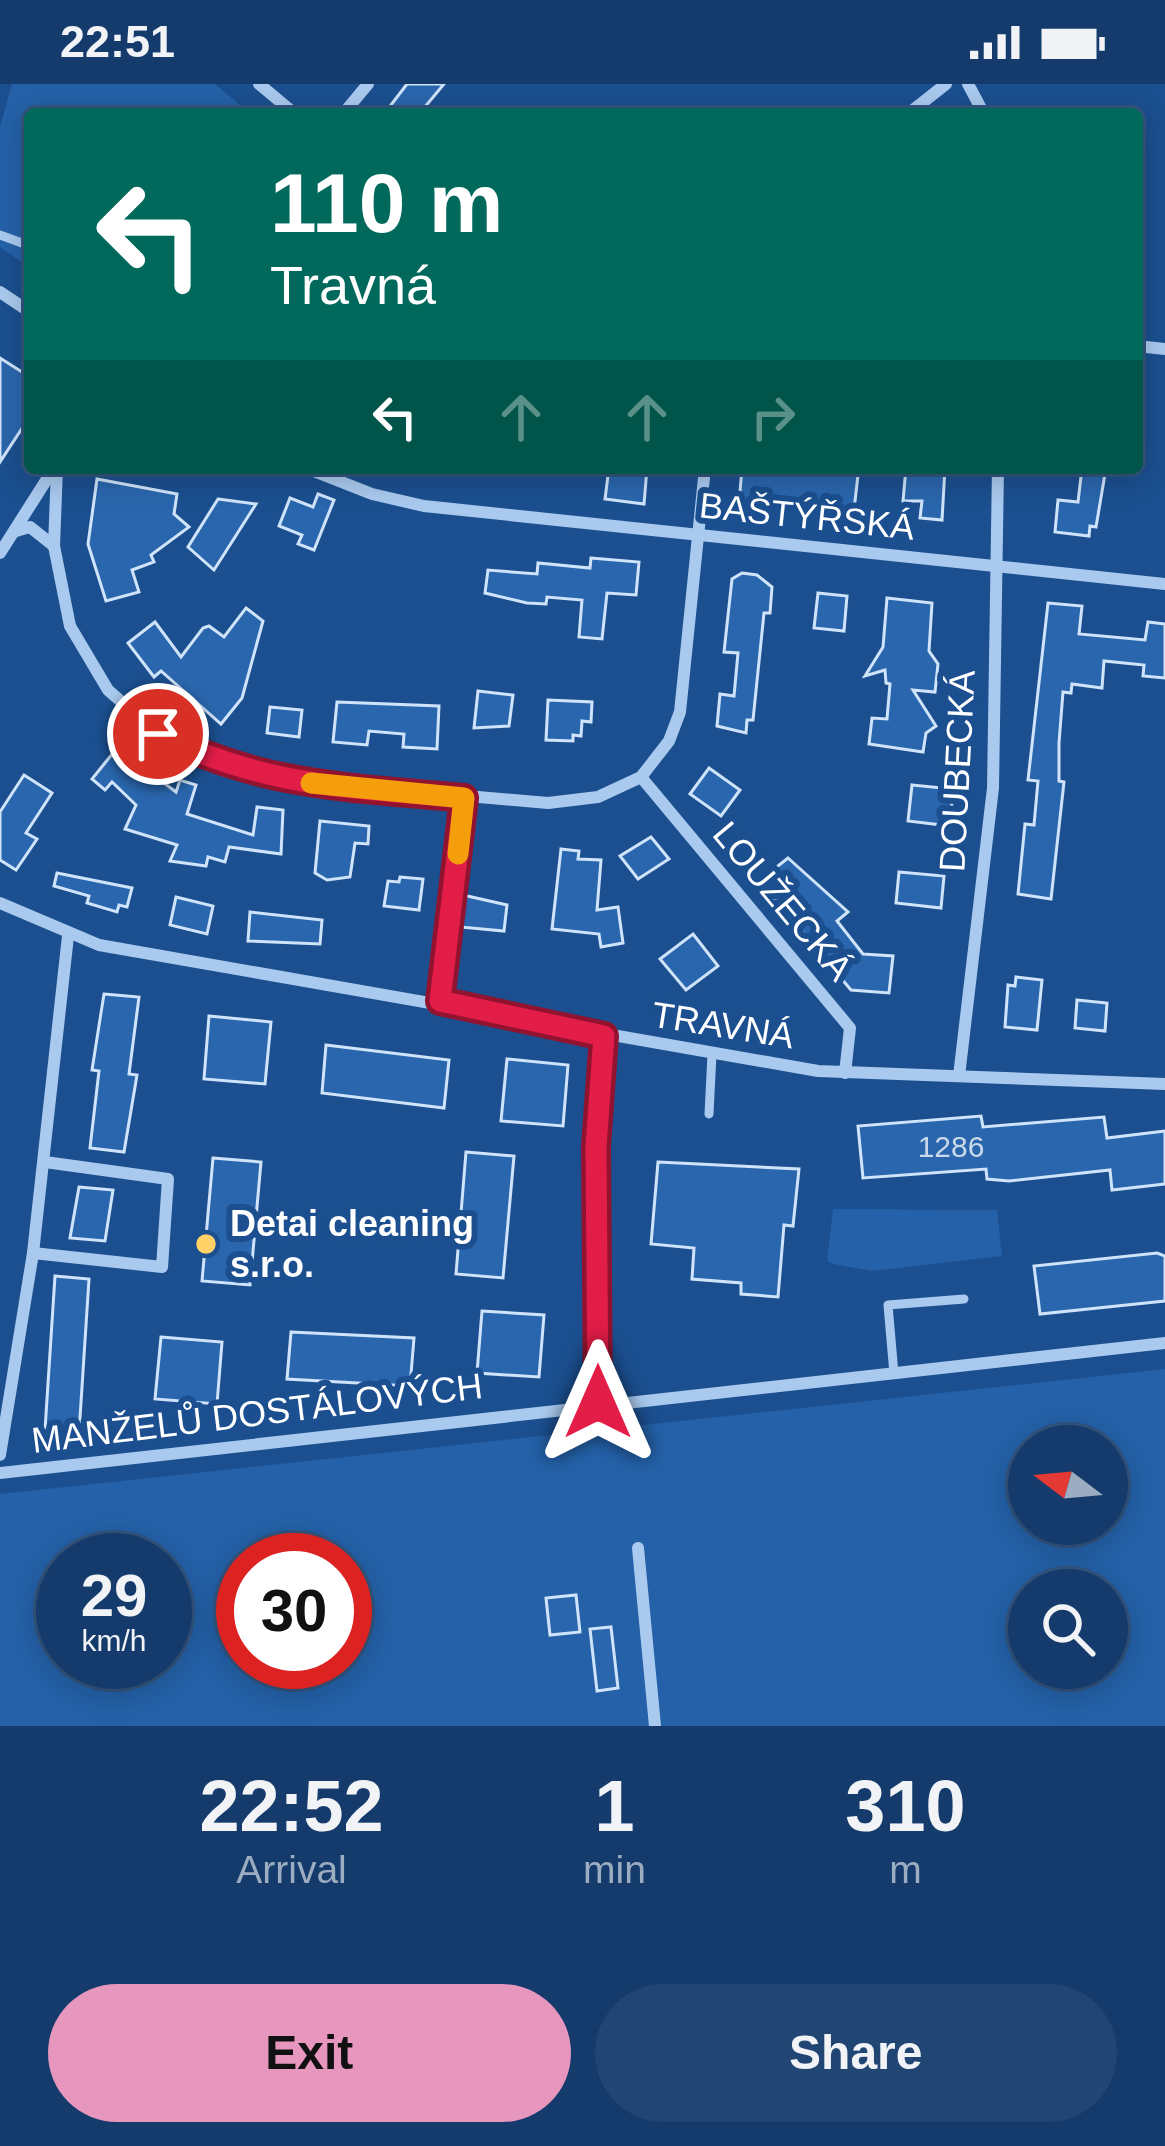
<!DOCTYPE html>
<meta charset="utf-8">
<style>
body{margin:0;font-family:Arial,sans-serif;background:#214673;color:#f1f3f6;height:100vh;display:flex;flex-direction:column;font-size:45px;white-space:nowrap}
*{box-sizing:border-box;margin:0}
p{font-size:39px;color:#9dadc1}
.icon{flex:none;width:66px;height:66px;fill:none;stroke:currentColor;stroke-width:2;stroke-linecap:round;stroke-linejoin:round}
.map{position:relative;height:1642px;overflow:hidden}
.side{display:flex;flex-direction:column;background:#143b6b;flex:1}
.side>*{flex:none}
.hud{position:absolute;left:24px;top:24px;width:1119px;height:366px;border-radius:12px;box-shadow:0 6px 30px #0003,0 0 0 3px #33557e;background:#00695c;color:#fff;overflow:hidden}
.needle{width:78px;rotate:286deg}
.fabs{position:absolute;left:1008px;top:1341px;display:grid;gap:24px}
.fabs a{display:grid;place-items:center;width:120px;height:120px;border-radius:50%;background:#143b6b;box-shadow:0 6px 30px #0003,0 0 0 3px #33557e;font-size:60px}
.speed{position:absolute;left:36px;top:1449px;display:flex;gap:24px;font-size:60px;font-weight:700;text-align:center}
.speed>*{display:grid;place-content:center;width:156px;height:156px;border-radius:50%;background:#143b6b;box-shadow:0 6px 30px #0003,0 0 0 3px #33557e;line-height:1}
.speed small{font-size:30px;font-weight:400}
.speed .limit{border:18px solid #d22;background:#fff;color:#111}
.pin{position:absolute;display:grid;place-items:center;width:102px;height:102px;color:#fff;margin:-51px;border:6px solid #fff;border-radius:50%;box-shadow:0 3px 12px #0007}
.me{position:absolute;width:132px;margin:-66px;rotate:0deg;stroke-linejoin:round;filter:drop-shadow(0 0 9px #0008)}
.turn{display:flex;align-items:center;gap:42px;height:252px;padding:0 48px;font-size:54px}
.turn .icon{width:156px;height:156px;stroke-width:2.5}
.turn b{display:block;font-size:84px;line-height:102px}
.lanes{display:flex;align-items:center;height:114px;padding:0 48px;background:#0003;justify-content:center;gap:60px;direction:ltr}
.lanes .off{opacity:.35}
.eta{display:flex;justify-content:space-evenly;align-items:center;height:204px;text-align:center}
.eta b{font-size:72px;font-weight:800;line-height:84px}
.cta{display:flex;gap:24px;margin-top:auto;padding:24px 48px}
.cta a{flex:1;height:138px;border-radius:72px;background:#e797bd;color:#111;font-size:48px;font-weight:800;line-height:138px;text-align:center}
.cta a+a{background:#214673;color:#f1f3f6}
.status{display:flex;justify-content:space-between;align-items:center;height:84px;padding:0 60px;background:#143b6b;direction:ltr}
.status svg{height:33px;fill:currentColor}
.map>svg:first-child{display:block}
</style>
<div class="status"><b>22:51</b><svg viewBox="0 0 49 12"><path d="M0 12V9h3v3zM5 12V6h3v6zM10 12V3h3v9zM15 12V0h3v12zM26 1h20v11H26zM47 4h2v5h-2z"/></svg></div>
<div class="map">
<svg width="1165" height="1642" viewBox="0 0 1165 1642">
<rect width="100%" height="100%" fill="#1b4f8f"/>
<g fill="#2461a8" fill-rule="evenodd">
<path d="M12,0H215L251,30H30V184L0,163V43Z"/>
<path d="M833,1125L997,1126L1002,1172L872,1187L833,1180L827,1177Z"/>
<path d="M1165,1285V1642H0V1410ZM1029,1362H1107V1440H1029ZM63,1476H165V1578H63ZM243,1476H345V1578H243ZM1029,1506H1107V1584H1029Z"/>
</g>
<g fill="#2a66ad" stroke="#cfe3fa" stroke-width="3">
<path d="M407,0H444L419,30H384Z"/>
<path d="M0,274L30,293V332L0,378Z"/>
<path d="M609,384H647L644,420L605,415Z"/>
<path d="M742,384H852L858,391L854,426H820L821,422L782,415L781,423L739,419Z"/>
<path d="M906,384H945L942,436L920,434L922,417H903Z"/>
<path d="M1082,384H1106L1096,443L1090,442L1089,452L1055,448L1058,416L1078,418Z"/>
<path d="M97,395L177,410L174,430L189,443L151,471L154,478L132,486L139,508L106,517L88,460Z"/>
<path d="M318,410L334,416L314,466L298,460L302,451L279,442L290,414L313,423Z"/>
<path d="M218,415L256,420L214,486L188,463Z"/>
<path d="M591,474L639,478L636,511L607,509L602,555L579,553L582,516L547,513L546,520L527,519L485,509L488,486L537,490L538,479L590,484Z"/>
<path d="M742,489L757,491L772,503L770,529H764L753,636H747L746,649L717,642L720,610L734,612L738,569L724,568L732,495Z"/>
<path d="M818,509L847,512L844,547L814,544Z"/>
<path d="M887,514L932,519L929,567L938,580L935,608L913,606L936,642L926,649L923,668L869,660L872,634L887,635L890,600L886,599L885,586L865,592L883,563Z"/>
<path d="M1048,519L1082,522L1079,550L1145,556L1148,538L1165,540V594L1143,592L1144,581L1104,577L1102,604L1072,600L1071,609L1063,608L1059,659V697L1064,698L1051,815L1018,810L1025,740L1034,741L1038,697L1028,696Z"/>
<path d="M246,524L263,537L242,614L221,640L161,587L154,593L128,559L155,538L181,573L203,544L209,542L224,553Z"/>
<path d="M478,607L513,611L509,642L474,644Z"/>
<path d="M548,616L592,618L591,638L582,637L581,652L573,651V657L546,656Z"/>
<path d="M337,618L439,622L437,665L403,663L404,650L369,647L367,661L333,658Z"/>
<path d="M270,623L302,626L299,653L267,649Z"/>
<path d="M117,664L176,708L180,696L196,701L187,730L253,751L257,723L283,726L281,770L229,763L225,778L208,773L206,782L170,777L177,761L125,745L136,721L112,698L105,706L92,695Z"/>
<path d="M709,684L740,706L721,732L690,710Z"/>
<path d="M24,691L52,709L26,749L37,755L16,786L0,776V728Z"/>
<path d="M912,701L953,705L950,742L908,737Z"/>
<path d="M320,737L369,742L368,760L355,759L350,793L327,796L315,789Z"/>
<path d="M651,753L669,775L638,795L620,772Z"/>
<path d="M561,765L579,767L578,775L601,776L597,826L618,823L623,859L601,863L599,850L552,845Z"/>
<path d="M788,774L848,828L837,837L863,870L893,872L889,909L851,906L759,797Z"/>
<path d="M899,788L944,792L941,824L896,819Z"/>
<path d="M57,789L132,804L127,823L119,821L117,828L87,819L89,812L54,802Z"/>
<path d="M400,793L423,795L419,826L384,822L388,797L399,798Z"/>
<path d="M463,811L507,821L504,847L460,843Z"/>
<path d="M176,813L213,822L207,850L170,841Z"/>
<path d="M250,828L322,836L320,860L248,857Z"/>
<path d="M693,850L718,882L686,906L660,875Z"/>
<path d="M1016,893L1042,896L1037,946L1005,943L1008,901L1015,902Z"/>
<path d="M104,910L139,913L129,990L137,991L124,1068L90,1064L99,987L92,986Z"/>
<path d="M1077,916L1107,919L1105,947L1075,944Z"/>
<path d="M209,932L271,938L265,1000L204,995Z"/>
<path d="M326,961L449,976L444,1024L322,1009Z"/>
<path d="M507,975L568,981L563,1042L501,1037Z"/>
<path d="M981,1032L983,1043L1104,1033L1107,1054L1165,1047V1100L1112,1106L1110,1086L1009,1097L987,1095L986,1085L863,1094L858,1042Z"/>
<path d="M466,1068L514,1072L503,1194L456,1190Z"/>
<path d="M213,1074L261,1078L250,1201L202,1197Z"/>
<path d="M658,1078L799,1085L793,1142L784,1141L778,1213L741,1210V1199L692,1195L694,1164L651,1160Z"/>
<path d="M79,1103L113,1106L105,1157L70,1154Z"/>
<path d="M1157,1169L1165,1172V1217L1040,1230L1034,1182Z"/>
<path d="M55,1192L89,1195L79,1349L45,1346Z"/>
<path d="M482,1227L544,1231L539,1293L477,1289Z"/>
<path d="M291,1248L414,1254L410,1302L287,1295Z"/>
<path d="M161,1253L222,1258L217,1320L155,1315Z"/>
<path d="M576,1511L580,1548L550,1551L546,1514Z"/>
<path d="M611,1543L618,1604L597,1607L590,1545Z"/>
</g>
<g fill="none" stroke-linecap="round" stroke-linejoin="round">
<g stroke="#a9c9ee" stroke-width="9">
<path d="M0,151L30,162"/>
<path d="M709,1030L712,970"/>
<path d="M894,1290L888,1221L964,1215"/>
</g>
<g stroke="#a9c9ee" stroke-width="12">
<path d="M259,0L295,30"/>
<path d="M968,0L984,30"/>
<path d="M343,30L368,0"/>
<path d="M908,30L946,0"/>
<path d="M0,208L30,228"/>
<path d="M1137,262L1165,265"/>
<path d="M57,384L54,462L70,542L108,606L158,650L213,678L272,695L548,719L598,713L641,693L669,657L680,628L705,384"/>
<path d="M306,384L372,410L424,422L1165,500"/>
<path d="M16,447L30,443L54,462"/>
<path d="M0,469L54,384"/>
<path d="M641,693L850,944L845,989"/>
<path d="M0,819L99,861L818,987L1165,1000"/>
<path d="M440,917L464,714"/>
<path d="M959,992L993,704L998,384"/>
<path d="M33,1169L162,1183L168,1095L45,1078"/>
<path d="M598,1318L596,1062L604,952"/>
<path d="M0,1371L33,1169L68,852"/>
<path d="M0,1389L1165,1259"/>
<path d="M638,1464L655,1642"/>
</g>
</g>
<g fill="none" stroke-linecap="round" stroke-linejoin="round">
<g stroke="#92132f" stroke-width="30">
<path id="route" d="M158,650C264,703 348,703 464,714L440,917L604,952L596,1062L598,1318"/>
</g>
<use href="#route" stroke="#e11d48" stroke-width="21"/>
<path stroke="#f59e0b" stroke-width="21" d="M311,699L464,714L458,770"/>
</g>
<circle fill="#ffd166" stroke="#1b4f8f" stroke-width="4.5" cx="206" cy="1160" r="12"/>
<g text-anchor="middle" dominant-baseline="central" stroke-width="12" stroke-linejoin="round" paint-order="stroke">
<g font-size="30" fill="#cad9ea">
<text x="951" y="1062">1286</text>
</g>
<g font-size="36" fill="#fff" stroke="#1b4f8f">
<text transform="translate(807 432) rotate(6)">BAŠTÝŘSKÁ</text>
<text transform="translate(957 687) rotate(-87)">DOUBECKÁ</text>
<text transform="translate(783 817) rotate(50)">LOUŽECKÁ</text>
<text transform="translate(723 941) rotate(9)">TRAVNÁ</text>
<text transform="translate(257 1329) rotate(-7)">MANŽELŮ DOSTÁLOVÝCH</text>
</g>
<g font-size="36" font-weight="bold" fill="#fff" stroke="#1b4f8f" text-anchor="start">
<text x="230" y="1139">Detai cleaning<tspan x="230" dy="41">s.r.o.</tspan></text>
</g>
</g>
</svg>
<div class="fabs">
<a><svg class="needle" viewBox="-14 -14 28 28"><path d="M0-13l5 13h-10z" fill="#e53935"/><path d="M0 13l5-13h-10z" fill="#9dadc1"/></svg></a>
<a><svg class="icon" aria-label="search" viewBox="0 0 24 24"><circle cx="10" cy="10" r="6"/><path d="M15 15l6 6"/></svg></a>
</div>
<div class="speed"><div>29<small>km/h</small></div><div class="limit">30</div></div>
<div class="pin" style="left:158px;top:650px;background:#d93025"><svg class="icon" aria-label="arrive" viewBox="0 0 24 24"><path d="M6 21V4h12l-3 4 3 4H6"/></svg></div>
<svg class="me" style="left:598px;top:1318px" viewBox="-20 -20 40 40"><path d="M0-17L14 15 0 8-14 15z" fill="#e11d48" stroke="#fff" stroke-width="4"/></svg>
<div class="hud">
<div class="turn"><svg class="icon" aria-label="left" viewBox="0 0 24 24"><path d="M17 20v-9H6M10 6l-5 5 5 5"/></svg><div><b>110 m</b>Travná</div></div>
<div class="lanes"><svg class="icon" aria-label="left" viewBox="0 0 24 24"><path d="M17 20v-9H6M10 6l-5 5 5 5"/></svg><svg class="icon off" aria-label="ahead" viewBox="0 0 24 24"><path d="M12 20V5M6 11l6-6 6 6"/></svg><svg class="icon off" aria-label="ahead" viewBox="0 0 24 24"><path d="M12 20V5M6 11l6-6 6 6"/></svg><svg class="icon off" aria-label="right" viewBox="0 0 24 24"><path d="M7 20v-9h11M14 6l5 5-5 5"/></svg></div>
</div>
</div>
<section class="side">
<div class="eta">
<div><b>22:52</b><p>Arrival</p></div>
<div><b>1</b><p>min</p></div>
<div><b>310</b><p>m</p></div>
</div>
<div class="cta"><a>Exit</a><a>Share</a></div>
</section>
